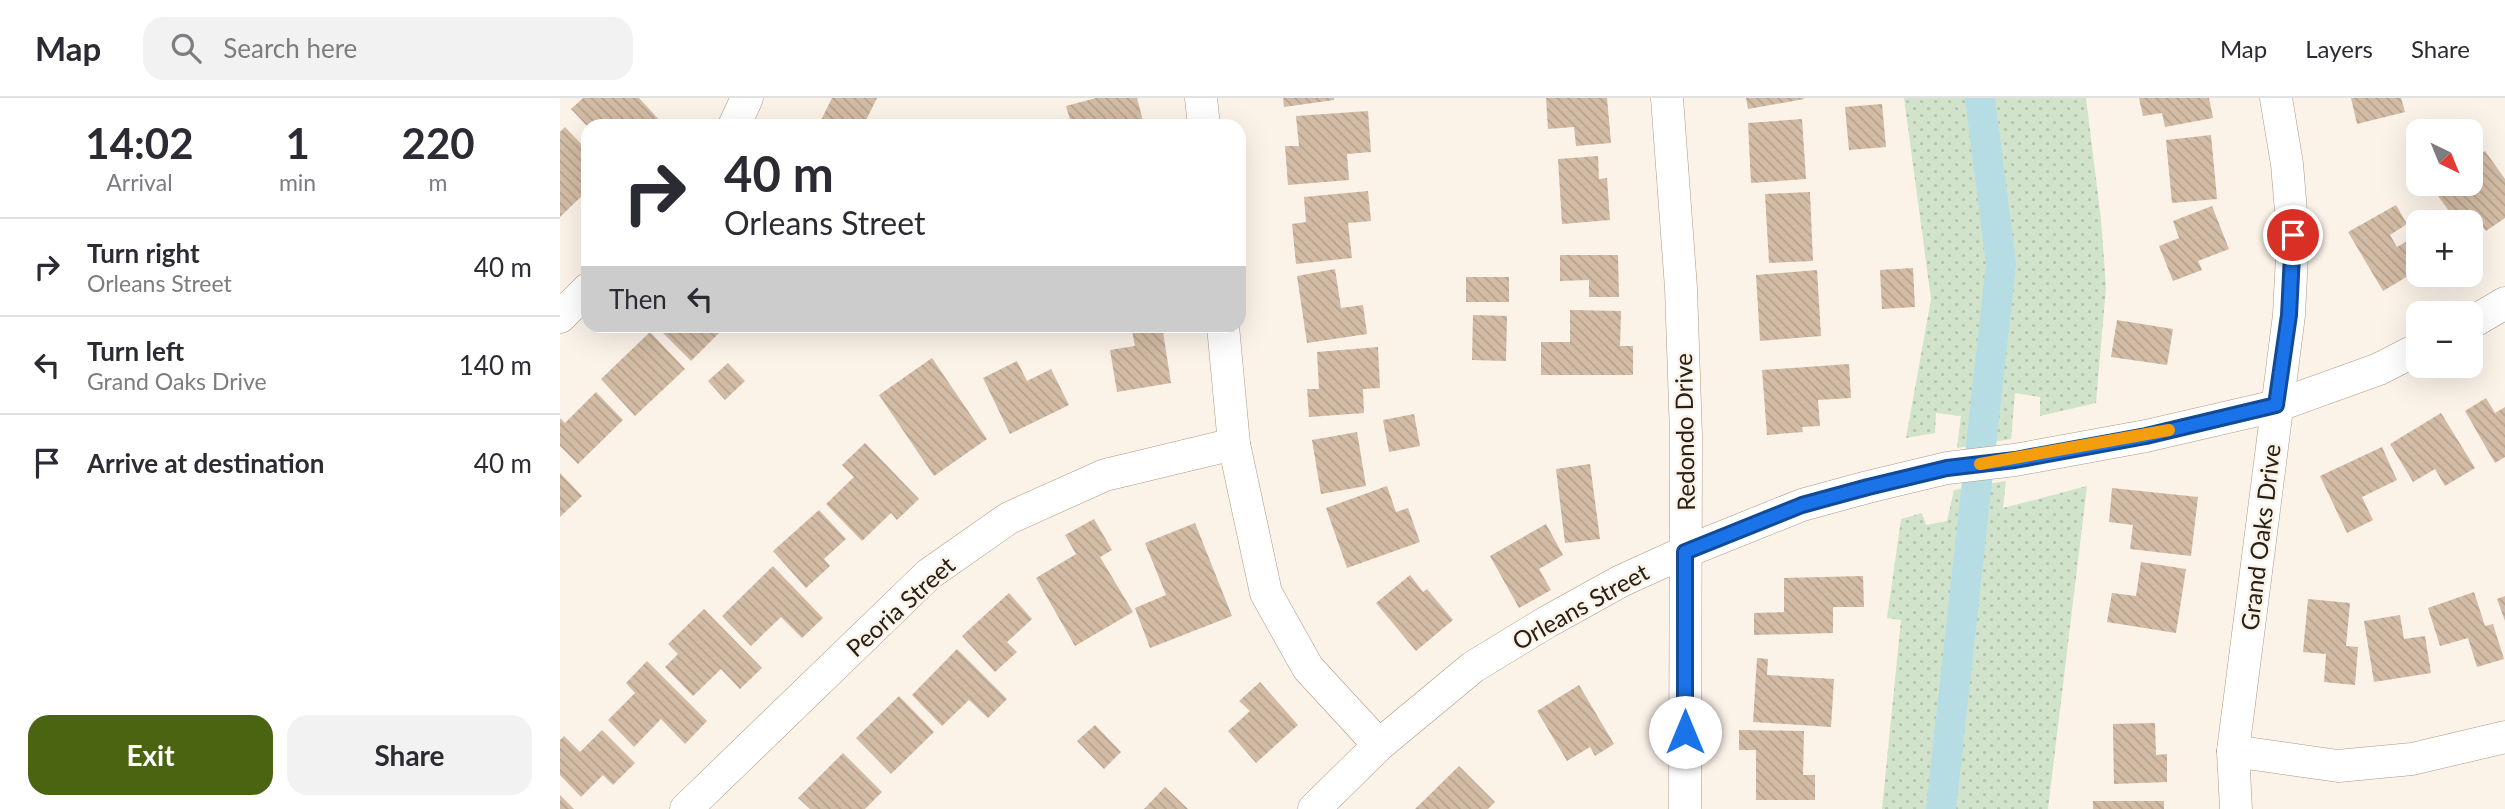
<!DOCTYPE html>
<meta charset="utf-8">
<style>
body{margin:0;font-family:Lato,sans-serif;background:#f2f2f3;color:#2b2b33;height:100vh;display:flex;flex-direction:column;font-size:26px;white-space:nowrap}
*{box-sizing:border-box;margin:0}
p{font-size:23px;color:#7c7c81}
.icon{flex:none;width:38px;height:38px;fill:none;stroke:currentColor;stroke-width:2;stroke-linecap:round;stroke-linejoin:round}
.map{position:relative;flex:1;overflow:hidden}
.panel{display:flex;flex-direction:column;background:#fff;width:560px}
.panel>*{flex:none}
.hud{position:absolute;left:21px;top:21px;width:665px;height:214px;border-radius:21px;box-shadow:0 7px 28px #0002;background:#fff;color:#2b2b33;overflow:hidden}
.needle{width:46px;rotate:137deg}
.controls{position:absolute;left:1846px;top:21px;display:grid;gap:14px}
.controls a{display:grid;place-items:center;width:77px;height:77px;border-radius:14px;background:#fff;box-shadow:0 7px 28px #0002;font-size:35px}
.pin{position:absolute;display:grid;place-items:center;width:60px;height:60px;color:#fff;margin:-30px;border:4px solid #fff;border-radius:50%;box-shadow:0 2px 7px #0007}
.me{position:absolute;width:77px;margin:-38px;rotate:0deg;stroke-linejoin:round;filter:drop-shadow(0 0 5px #0008)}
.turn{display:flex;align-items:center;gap:24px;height:147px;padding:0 28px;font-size:32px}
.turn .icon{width:91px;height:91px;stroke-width:2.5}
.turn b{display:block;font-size:49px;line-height:60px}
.then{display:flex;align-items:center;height:66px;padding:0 28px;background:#0003;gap:14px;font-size:26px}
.eta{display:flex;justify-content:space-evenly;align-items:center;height:119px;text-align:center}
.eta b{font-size:42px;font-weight:700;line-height:49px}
.button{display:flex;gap:14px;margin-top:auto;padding:14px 28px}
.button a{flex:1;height:80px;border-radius:21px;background:#4b6412;color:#fff;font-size:28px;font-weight:700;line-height:80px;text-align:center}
.button a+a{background:#f2f2f3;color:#2b2b33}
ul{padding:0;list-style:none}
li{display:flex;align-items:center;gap:21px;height:98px;padding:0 28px;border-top:2px solid #e1e1e2}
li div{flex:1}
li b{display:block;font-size:26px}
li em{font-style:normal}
header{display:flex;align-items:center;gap:42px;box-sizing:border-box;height:98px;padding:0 35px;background:#fff;border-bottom:2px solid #e1e1e2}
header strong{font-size:33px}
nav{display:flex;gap:38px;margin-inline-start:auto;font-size:24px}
.search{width:490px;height:63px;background:#f2f2f3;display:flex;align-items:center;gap:18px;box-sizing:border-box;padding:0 24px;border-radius:21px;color:#7c7c81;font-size:26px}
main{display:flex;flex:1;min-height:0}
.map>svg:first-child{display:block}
</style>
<header>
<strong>Map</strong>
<div class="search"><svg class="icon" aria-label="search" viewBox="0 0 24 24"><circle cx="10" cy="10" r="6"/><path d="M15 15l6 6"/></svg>Search here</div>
<nav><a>Map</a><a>Layers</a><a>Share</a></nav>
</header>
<main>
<section class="panel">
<div class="eta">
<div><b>14:02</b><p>Arrival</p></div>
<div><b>1</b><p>min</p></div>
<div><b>220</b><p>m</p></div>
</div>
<ul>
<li><svg class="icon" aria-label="right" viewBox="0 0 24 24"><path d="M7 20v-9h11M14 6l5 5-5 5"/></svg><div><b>Turn right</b><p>Orleans Street</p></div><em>40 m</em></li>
<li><svg class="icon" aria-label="left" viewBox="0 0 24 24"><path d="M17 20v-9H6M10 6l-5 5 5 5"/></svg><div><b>Turn left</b><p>Grand Oaks Drive</p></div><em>140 m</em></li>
<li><svg class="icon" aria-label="arrive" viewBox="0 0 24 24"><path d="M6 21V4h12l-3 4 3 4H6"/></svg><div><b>Arrive at destination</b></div><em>40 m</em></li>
</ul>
<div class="button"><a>Exit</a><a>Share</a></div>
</section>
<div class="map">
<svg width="1945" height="711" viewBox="0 0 1945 711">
<defs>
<pattern id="grass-dots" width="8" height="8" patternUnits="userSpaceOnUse" patternTransform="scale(1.75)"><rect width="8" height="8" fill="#d2e3cc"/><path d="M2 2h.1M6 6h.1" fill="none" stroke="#b4c2ae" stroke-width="1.8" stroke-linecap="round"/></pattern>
<pattern id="building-back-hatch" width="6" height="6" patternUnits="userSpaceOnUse" patternTransform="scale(1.75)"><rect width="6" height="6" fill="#d3bca5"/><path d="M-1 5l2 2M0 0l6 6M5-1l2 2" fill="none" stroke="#b5a18d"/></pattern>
</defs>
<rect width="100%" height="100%" fill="#fbf2e8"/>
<g fill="url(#grass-dots)">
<path d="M1344,0H1526L1541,121L1546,189L1536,305L1480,318V299L1455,295L1451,341L1397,350L1401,318L1376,315L1375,335L1346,340L1371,201Z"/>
<path d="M1446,383L1443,410L1527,388L1488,711H1322L1341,522L1327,520L1341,421L1362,415L1366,427L1387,423L1394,392Z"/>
</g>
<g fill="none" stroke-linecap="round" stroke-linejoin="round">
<path stroke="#b7dde4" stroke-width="30" d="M1381,711L1441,166L1420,0"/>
</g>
<g fill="url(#building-back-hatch)">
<path d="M23,0H79L102,25L99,28H27L11,11Z"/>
<path d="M272,0H317L303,28H258Z"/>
<path d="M536,0H577L583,23L562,28H512L506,8Z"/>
<path d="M723,0H774V2L724,9Z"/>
<path d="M986,0H1047L1051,45L1016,48L1014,29L988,31Z"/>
<path d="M1186,0H1244V1L1188,11Z"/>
<path d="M1579,0H1649L1653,20L1605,29L1602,15L1583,18Z"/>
<path d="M1791,0H1841L1845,14L1797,26Z"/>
<path d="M1322,6L1326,49L1289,52L1285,9Z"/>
<path d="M808,13L811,54L787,56L789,82L728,87L725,48H739L736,18Z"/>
<path d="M1242,21L1246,81L1191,85L1188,25Z"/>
<path d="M5,29L28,53V92L0,119V34Z"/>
<path d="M1651,37L1657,101L1612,105L1606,42Z"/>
<path d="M1925,53L1945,81V120L1926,133L1913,116L1902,124H1897L1873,91L1880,86H1911V63Z"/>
<path d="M1038,58L1039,81L1047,80L1050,122L1002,126L998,61Z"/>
<path d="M808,93L811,123L788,125L792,160L736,166L732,126L746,124L744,99Z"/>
<path d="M1250,94L1253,163L1209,165L1205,96Z"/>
<path d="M1836,107L1847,126L1830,137L1837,149L1858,137V172L1823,193L1788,134Z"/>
<path d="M1652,108L1669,151L1638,163L1642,172L1613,183L1599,148L1619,140L1613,123Z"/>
<path d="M1000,157H1058L1059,199H1029V182L1000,183Z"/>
<path d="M1353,170L1355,209L1322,211L1320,172Z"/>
<path d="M775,171L781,210L803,207L807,236L747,245L737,178Z"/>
<path d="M1257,172L1261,238L1200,243L1196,177Z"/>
<rect x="906" y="179" width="43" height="25"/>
<path d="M1010,212L1061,213L1060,248H1073V277H981V244H1010Z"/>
<path d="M913,217L947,218L946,263L912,262Z"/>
<path d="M1557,222L1613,231L1607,267L1551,259Z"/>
<path d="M96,228H166L131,263Z"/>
<path d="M571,228H602L611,285L557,294L550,252L575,248Z"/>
<path d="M90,234L125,271L75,318L41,281Z"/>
<path d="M818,249L820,290L803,291L804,315L749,319L747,291H759L757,254Z"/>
<path d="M372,260L427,341L374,378L319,297Z"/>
<path d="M457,263L467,283L491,271L509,307L450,336L423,280Z"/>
<path d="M168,265L185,283L165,302L148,283Z"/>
<path d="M1289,266L1291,300L1258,302L1260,328L1242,329L1243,334L1207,337L1202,272Z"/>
<path d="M36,294L63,322L18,366L0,348V320L5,325Z"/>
<path d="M1926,300L1935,315L1945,309V359L1935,365L1905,313Z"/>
<path d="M1881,315L1915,370L1885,388L1875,371L1853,384L1830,346Z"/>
<path d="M854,316L860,348L829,354L823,322Z"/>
<path d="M797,334L806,388L761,396L752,342Z"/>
<path d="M305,345L359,401L337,422L331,415L302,443L266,406L294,379L282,367Z"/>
<path d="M1822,349L1837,382L1802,399L1813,422L1787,435L1760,378Z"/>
<path d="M1030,366L1040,441L1005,445L996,371Z"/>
<path d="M0,375L22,398L0,419Z"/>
<path d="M827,388L836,414L848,410L860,444L787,470L766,410Z"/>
<path d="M1552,390L1638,399L1631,458L1570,451L1573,427L1549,424Z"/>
<path d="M259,412L286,441L264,461L270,468L246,490L213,453Z"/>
<path d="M534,421L552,452L540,459L573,514L515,548L476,480L516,456L505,437Z"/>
<path d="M635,425L672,518L590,550L575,510L606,497L585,445Z"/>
<path d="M986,426L1003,457L979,471L991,492L959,510L930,458Z"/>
<path d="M1581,464L1626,471L1616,535L1547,524L1552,495L1576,498Z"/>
<path d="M213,468L263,520L242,540L221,519L191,548L162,518Z"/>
<path d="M850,477L863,494L867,491L893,522L856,553L816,505Z"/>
<path d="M1303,478L1304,509H1273V535L1194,537V515L1224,514V480Z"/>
<path d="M1914,494L1925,528L1933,526L1944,561L1917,569L1908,540L1880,548L1868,510Z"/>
<path d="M449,495L472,521L447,544L457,554L435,574L402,538Z"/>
<path d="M1945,498V523L1937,501Z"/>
<path d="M1748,501L1790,505L1786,548L1798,549L1795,587L1764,584L1766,556L1743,554Z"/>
<path d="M144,511L202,570L180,591L161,571L133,598L105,569L118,556L108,546Z"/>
<path d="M1840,517L1844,541L1865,538L1871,575L1814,584L1804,523Z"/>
<path d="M397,551L447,601L428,620L409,602L382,628L352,597Z"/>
<path d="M1197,560L1208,561L1207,577L1274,581L1271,629L1193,624Z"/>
<path d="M87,563L147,623L125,646L101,621L74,649L48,622L75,595L66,585Z"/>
<path d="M700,584L738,627L696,665L668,633L690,613L679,603Z"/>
<path d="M1019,587L1054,646L1035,658L1030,649L1007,663L977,613Z"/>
<path d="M339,598L374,634L331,676L296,640Z"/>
<path d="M1595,625L1596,657L1607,656V684L1554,686L1553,626Z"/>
<path d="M535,627L561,654L544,671L517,643Z"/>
<path d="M42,632L75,665L53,687L43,677L21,699L0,677V642L4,638L20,654Z"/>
<path d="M1179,632L1244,633L1243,677H1255V702H1196V652H1179Z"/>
<path d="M283,655L322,694L305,711H250L238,700Z"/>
<path d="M899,668L935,704L928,711H855Z"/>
<path d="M605,689L628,711H584Z"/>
<path d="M0,697L14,711H0Z"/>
<rect x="1533" y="703" width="71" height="8"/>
</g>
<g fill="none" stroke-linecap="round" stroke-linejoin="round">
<g stroke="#ae9882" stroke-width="33">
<g id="street">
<path d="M641,0L644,28"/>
<path d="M1107,0L1121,190L1126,337L1125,711"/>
<path d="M174,28L187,0"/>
<path d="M0,219L28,191"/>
<path d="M1911,225L1945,205"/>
<path d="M663,228L674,346L706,495L748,570L819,647"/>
<path d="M1673,653L1778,668L1852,661L1945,639"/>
<path d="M126,711L369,476L449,420L545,377L674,346"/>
<path d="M754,711L819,647L913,569L987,524L1061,483L1125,454L1242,407L1308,389L1387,370L1455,362L1586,338L1716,308L1819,271L1858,251"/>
<path d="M1676,711L1673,653L1729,217L1733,137L1727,66L1716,0"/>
</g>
</g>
<use href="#street" stroke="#fff" stroke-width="32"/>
</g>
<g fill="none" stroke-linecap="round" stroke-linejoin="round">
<g stroke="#114b97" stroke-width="18">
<path id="route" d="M1125,634V454L1242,407L1308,389L1387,370L1455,362L1586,338L1716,307L1729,217L1733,137"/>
</g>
<use href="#route" stroke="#1a73e8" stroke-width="12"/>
<path stroke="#f59e0b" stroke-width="12" d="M1420,366L1609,332"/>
</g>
<g text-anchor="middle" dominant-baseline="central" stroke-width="5" stroke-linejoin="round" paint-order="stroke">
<g font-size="24" fill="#282017" stroke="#fbf2e8">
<text transform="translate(1124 334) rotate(-91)">Redondo Drive</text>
<text transform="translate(1700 439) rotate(-83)">Grand Oaks Drive</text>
<text transform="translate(340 508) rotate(-42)">Peoria Street</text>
<text transform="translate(1020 508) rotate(-29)">Orleans Street</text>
</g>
</g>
</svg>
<div class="controls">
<a><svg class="needle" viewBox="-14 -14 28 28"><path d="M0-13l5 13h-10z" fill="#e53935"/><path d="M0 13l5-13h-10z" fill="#7c7c81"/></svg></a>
<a>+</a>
<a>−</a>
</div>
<div class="pin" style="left:1733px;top:137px;background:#d93025"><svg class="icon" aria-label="arrive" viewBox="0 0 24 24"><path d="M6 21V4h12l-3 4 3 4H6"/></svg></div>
<svg class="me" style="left:1125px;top:634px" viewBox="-20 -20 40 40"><circle r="19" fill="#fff"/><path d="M0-13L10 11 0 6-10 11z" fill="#1a73e8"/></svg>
<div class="hud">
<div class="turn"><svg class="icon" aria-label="right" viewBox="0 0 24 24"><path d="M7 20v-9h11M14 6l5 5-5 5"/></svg><div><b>40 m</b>Orleans Street</div></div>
<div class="then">Then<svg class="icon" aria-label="left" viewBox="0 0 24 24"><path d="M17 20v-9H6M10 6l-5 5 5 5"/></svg></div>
</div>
</div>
</main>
